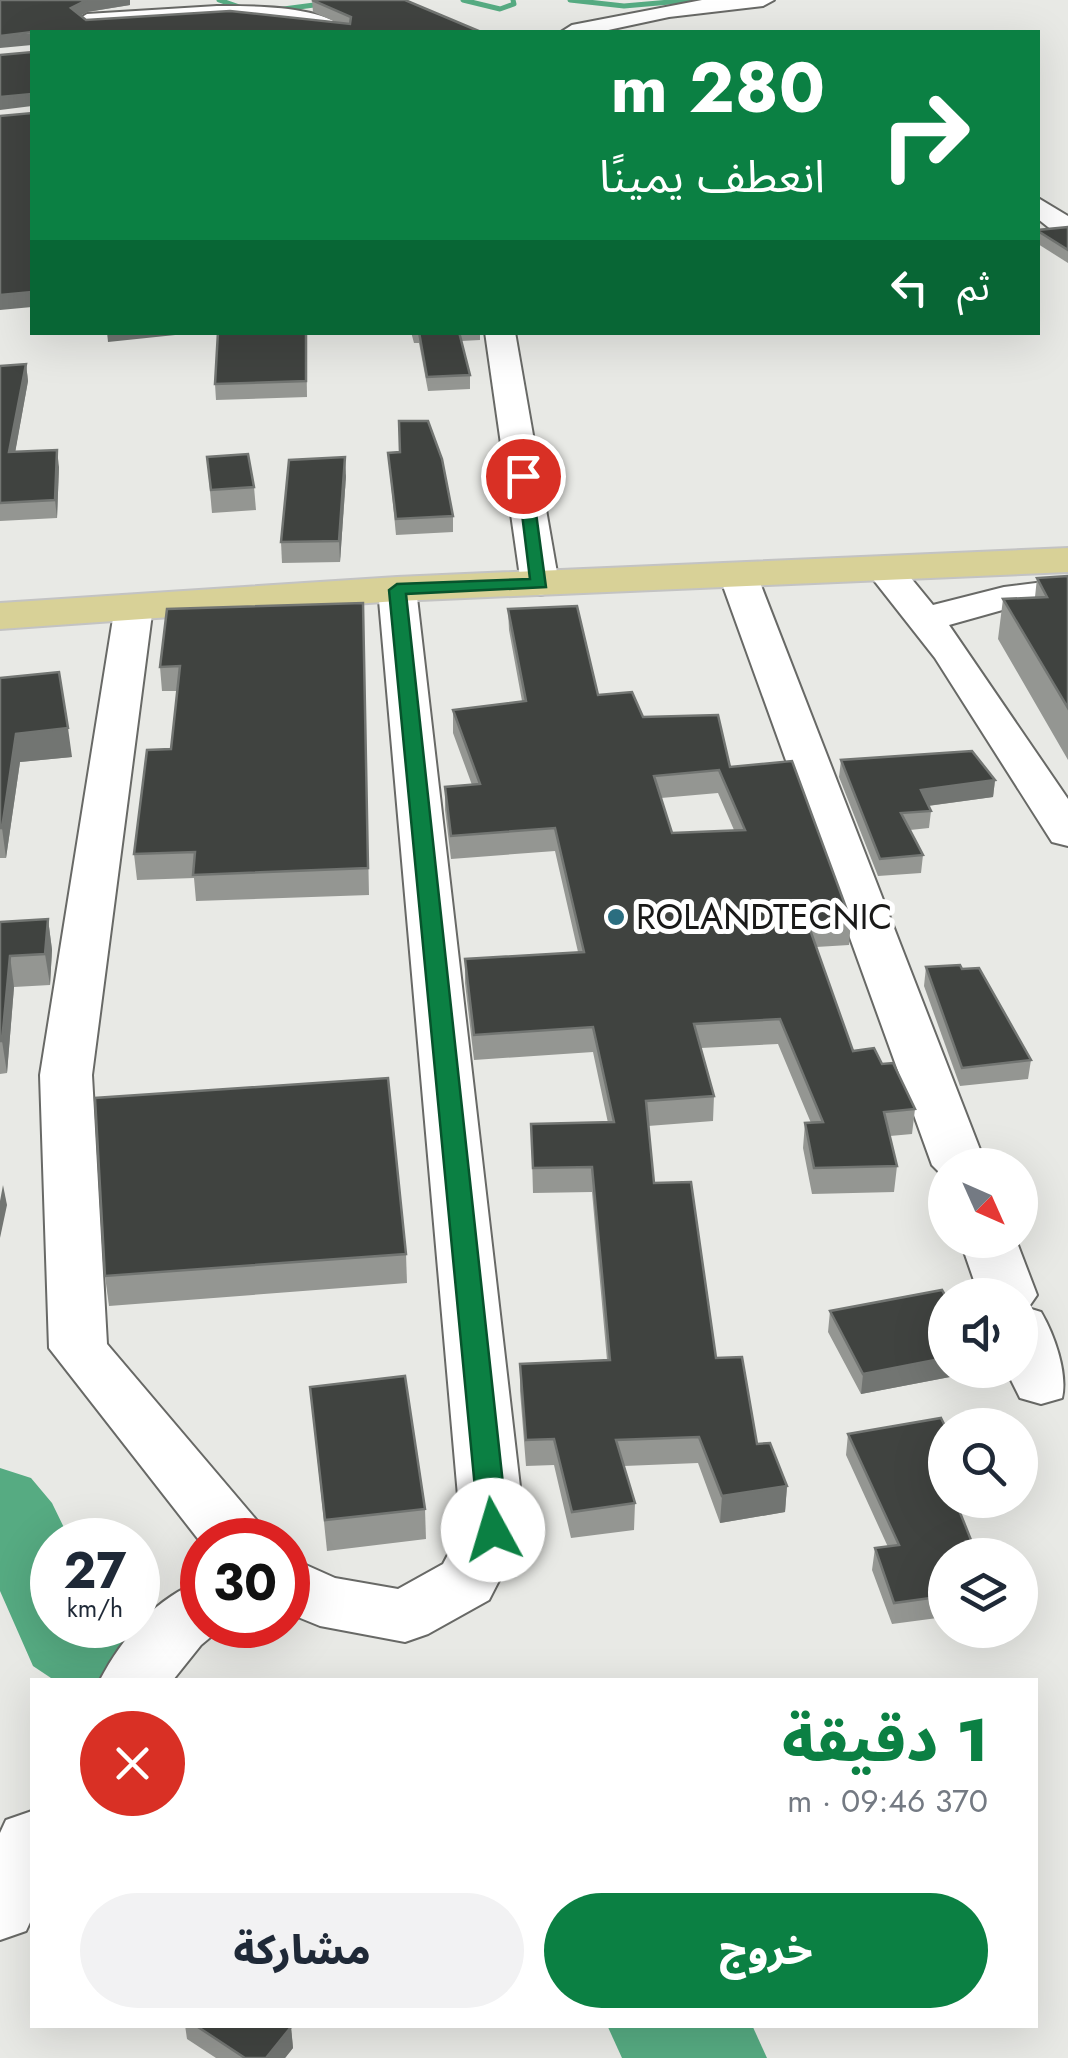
<!DOCTYPE html>
<html lang="ar">
<meta charset="utf-8">
<style>
body{margin:0;font-family:Jost,"Noto Sans Arabic",sans-serif;background:#f2f2f3;color:#1f2937;direction:rtl;height:100vh;display:flex;flex-direction:column;font-size:38px;white-space:nowrap}
*{box-sizing:border-box;margin:0}
p{font-size:32px;color:#747a83}
.icon{flex:none;width:55px;height:55px;fill:none;stroke:currentColor;stroke-width:2;stroke-linecap:round;stroke-linejoin:round}
.map{position:relative;flex:1;overflow:hidden;direction:ltr}
.panel{position:absolute;left:30px;top:1678px;width:1008px;height:350px;display:flex;flex-direction:column;background:#fff;border-radius:0px;box-shadow:0 10px 40px #0002;direction:rtl}
.panel>*{flex:none}
.banner{position:absolute;left:30px;top:30px;width:1010px;height:305px;border-radius:0px;box-shadow:0 10px 40px #0002;direction:rtl;background:#0b8043;color:#fff;overflow:hidden}
.needle{width:65px;rotate:135deg}
.buttons{position:absolute;left:928px;top:1148px;display:grid;gap:20px}
.buttons a{display:grid;place-items:center;width:110px;height:110px;border-radius:50%;background:#fff;box-shadow:0 10px 40px #0002;font-size:50px}
.speed{position:absolute;left:30px;top:1518px;display:flex;gap:20px;font-size:50px;font-weight:700;text-align:center}
.speed>*{display:grid;place-content:center;width:130px;height:130px;border-radius:50%;background:#fff;box-shadow:0 10px 40px #0002;line-height:1}
.speed small{font-size:25px;font-weight:400}
.speed .limit{border:15px solid #d22;background:#fff;color:#111}
.pin{position:absolute;display:grid;place-items:center;width:85px;height:85px;color:#fff;margin:-42px;border:5px solid #fff;border-radius:50%;box-shadow:0 2px 10px #0007}
.me{position:absolute;width:110px;margin:-55px;rotate:354deg;stroke-linejoin:round;filter:drop-shadow(0 0 8px #0008)}
.turn{display:flex;align-items:center;gap:35px;height:210px;padding:0 50px;font-size:45px}
.turn .icon{width:130px;height:130px;stroke-width:2.5}
.turn b{display:block;font-size:70px;line-height:85px}
.then{display:flex;align-items:center;height:95px;padding:0 50px;background:#0003;gap:20px;font-size:38px}
.round{display:grid;place-items:center;flex:none;width:105px;height:105px;border-radius:52px;background:#f2f2f3}
.summary{display:flex;align-items:center;justify-content:space-between;height:170px;padding:0 50px}
h1{font-size:60px;font-weight:800;line-height:75px;color:#0b8043}
.button{display:flex;gap:20px;margin-top:auto;padding:20px 50px}
.button a{flex:1;height:115px;border-radius:60px;background:#0b8043;color:#fff;font-size:40px;font-weight:800;line-height:115px;text-align:center}
.button a+a{background:#f2f2f3;color:#1f2937}
.map>svg:first-child{display:block}
</style>
<div class="map">
<svg width="1068" height="2058" viewBox="0 0 1068 2058">
<rect width="100%" height="100%" fill="#e8e9e5"/>
<g fill="none" stroke-linecap="round" stroke-linejoin="round">
<g stroke="#56ab82" stroke-width="5">
<path d="M219,0L248,10"/>
<path d="M463,0L500,9L514,4L513,0"/>
<path d="M570,0L624,6L693,0"/>
<path d="M276,10L352,0"/>
</g>
<g fill="#56ab82" fill-rule="evenodd">
<path d="M0,1468L31,1478L52,1503L70,1540H52V1625C111,1625 145,1622 176,1680H54L33,1666L0,1591Z"/>
<path d="M607,2025H752L767,2058H622Z"/>
</g>
<g stroke="#686966" stroke-width="4">
<g id="minor">
<path d="M702,0H774L763,6L669,17L599,32H561L572,25Z"/>
<path d="M217,6C253,6 324,5 350,32C317,34 285,21 251,19C196,17 141,23 87,28L76,21L87,14Z"/>
<path d="M1038,198L1068,216V237L1058,235L1038,219Z"/>
<path d="M485,332H515L559,584L553,592L540,595L527,592L521,584Z"/>
<path d="M884,558L897,561L933,605L1004,587L1068,579V601L1006,609L949,625L1068,799V846L1052,842L935,658L865,569L871,561Z"/>
<path d="M738,564L751,567L757,575L986,1165H945V1178L932,1165L719,575L725,567Z"/>
<path d="M397,578L410,581L416,589L525,1530L489,1600L428,1634L405,1642L320,1626L288,1613V1557L335,1578L398,1589L443,1564L461,1530L378,589L384,581Z"/>
<path d="M134,595L148,598L153,606L92,1075L107,1344L259,1523L268,1540H202V1544L49,1348L40,1075L115,606L120,598Z"/>
<path d="M960,1240H1016L1037,1295L1028,1308L1041,1312C1054,1334 1068,1373 1062,1398L1041,1404L1020,1398L1006,1370H1020V1295H979Z"/>
<path d="M202,1581V1625H225L201,1645L173,1680H100C122,1638 157,1596 202,1581Z"/>
<path d="M32,1811V1918L26,1931L0,1940V1833L6,1820Z"/>
</g>
</g>
<g stroke="#c3c3c3" stroke-width="4">
<path id="major" d="M1068,548V572L397,601L0,629V603L397,577Z"/>
</g>
<use href="#minor" fill="#fff" fill-rule="evenodd"/>
<use href="#major" fill="#d8d197" fill-rule="evenodd"/>
</g>
<g fill="#949692" fill-rule="evenodd">
<path d="M0,0H130V5L87,12L80,15L86,20L338,23L313,12L312,0L481,32H32Z"/>
<path d="M1068,227V263L1038,244V230Z"/>
<path d="M306,332L307,397L216,400L215,384Z"/>
<path d="M411,332H480V340L461,341L470,375V389L428,391L419,343H414Z"/>
<path d="M26,364L28,381L15,452L59,467L57,518L0,521V366Z"/>
<path d="M388,453L453,516V532L396,535Z"/>
<path d="M207,457L254,487L256,510L212,513Z"/>
<path d="M346,476L340,562L282,563L281,542Z"/>
<path d="M1068,576V760L998,639L1003,599L1035,597L1037,578Z"/>
<path d="M363,603L369,895L196,901L194,878L137,880L134,854L171,749L178,691H162L160,667Z"/>
<path d="M508,609L598,695L643,717L730,767L851,921L849,945L816,947L853,1051L882,1064L915,1109L912,1134L890,1136L897,1166L894,1192L812,1194L803,1148L805,1123H811L778,1044L701,1048L714,1096L713,1121L648,1126L654,1183L716,1358L757,1444L787,1486L785,1512L720,1523L698,1463L624,1466L635,1503L634,1530L571,1538L554,1465L526,1466L520,1391V1364L607,1360L592,1192L533,1193L531,1124L608,1123L593,1052L474,1060L465,983V959L578,952L555,851L451,859L445,810V787L472,785L453,733V710L522,701L509,630ZM718,793L734,830L672,833L661,798Z"/>
<path d="M0,678L72,757L20,762L6,858H0Z"/>
<path d="M841,760L995,780L993,797L928,806L931,811L929,828L910,830L923,855L921,873L878,876L839,777Z"/>
<path d="M48,919L52,950L50,985L14,987L7,1073L0,1074V922Z"/>
<path d="M926,967L962,969L1031,1060L1028,1079L960,1086L924,986Z"/>
<path d="M406,1254L407,1283L109,1306L105,1276Z"/>
<path d="M830,1311L945,1370H976V1372L861,1394L828,1332Z"/>
<path d="M310,1387L425,1509L426,1539L327,1551Z"/>
<path d="M848,1434L945,1500H971V1502L956,1505L945,1555V1617L892,1624L872,1570L875,1548L888,1547L846,1455Z"/>
<path d="M185,2025H288L291,2027L293,2048L285,2058H216L187,2039Z"/>
</g>
<g fill="#727572">
<path d="M86,0H130V5L87,12L73,20L71,8Z"/>
<path d="M32,33V45L0,48V36Z"/>
<path d="M32,94V106L0,110V97Z"/>
<path d="M32,292V307L0,310V295Z"/>
<path d="M107,332H204L108,342Z"/>
<path d="M26,364L28,381L12,470L9,452Z"/>
<path d="M57,450L59,467L57,518L55,500Z"/>
<path d="M345,457L346,476L340,562L339,541Z"/>
<path d="M68,728L72,757L20,762L6,858L2,828L16,734Z"/>
<path d="M995,780L993,797L919,807L921,790Z"/>
<path d="M48,919L52,950L50,985L45,954Z"/>
<path d="M10,956L14,987L7,1073L2,1041Z"/>
<path d="M3,1185L7,1205L0,1238V1201Z"/>
<path d="M945,1358V1370H976V1372L861,1394L863,1374Z"/>
<path d="M787,1486L785,1512L720,1523L722,1496Z"/>
<path d="M947,1500H971V1502L946,1507Z"/>
<path d="M291,2027L293,2048L285,2058H266Z"/>
</g>
<g fill="#404340" stroke="#727572" stroke-width="2.5" fill-rule="evenodd">
<path d="M0,0H87L71,8L86,20L230,11L350,24L351,17L312,0H405L481,32H32L0,36Z"/>
<path d="M32,52V94L0,97V55Z"/>
<path d="M32,113V292L0,295V116Z"/>
<path d="M1068,227V250L1038,231V230Z"/>
<path d="M218,332H306V381L215,384Z"/>
<path d="M419,332H459L470,375L427,377Z"/>
<path d="M26,364L9,452L57,450L55,500L0,503V366Z"/>
<path d="M399,421H428L442,459L453,516L396,519L388,453L400,452Z"/>
<path d="M248,454L254,487L211,490L207,457Z"/>
<path d="M345,457L339,541L281,542L289,460Z"/>
<path d="M1068,576V708L1003,599L1047,597L1037,578Z"/>
<path d="M363,603L368,868L193,875L195,852L134,854L147,750L171,749L180,666L160,667L167,609Z"/>
<path d="M577,606L598,695L632,692L643,717L718,715L730,767L792,761L851,921L808,924L853,1051L874,1048L882,1064L893,1063L915,1109L884,1112L897,1166L814,1168L805,1123L823,1122L780,1019L694,1024L714,1096L646,1101L654,1183L691,1182L716,1358L742,1357L757,1444L770,1443L787,1486L722,1496L699,1437L616,1440L635,1503L572,1512L554,1439L526,1440L520,1364L610,1360L592,1167L533,1168L531,1124L614,1122L593,1027L474,1035L465,959L584,952L555,828L451,836L445,787L480,784L453,710L526,701L508,609ZM719,770L745,830L672,833L654,776Z"/>
<path d="M59,672L68,728L16,734L2,828H0V678Z"/>
<path d="M972,751L995,780L921,790L931,811L901,813L923,855L880,859L841,760Z"/>
<path d="M48,919L45,954L10,956L2,1041H0V922Z"/>
<path d="M960,965L962,969L979,968L1031,1060L962,1068L926,967Z"/>
<path d="M388,1078L406,1254L105,1276L95,1098Z"/>
<path d="M942,1290L945,1295V1358L863,1374L830,1311Z"/>
<path d="M405,1376L425,1509L325,1520L310,1387Z"/>
<path d="M941,1418L945,1426V1500H955L977,1555H945V1596L894,1603L875,1548L899,1545L848,1434Z"/>
<path d="M195,2025H288L291,2027L266,2058H245Z"/>
</g>
<path fill="#0b8043" stroke="#07532c" stroke-width="2.5" d="M517,473L531,476L546,587L406,594L508,1530L504,1538L493,1541L483,1538L479,1530L389,590L397,584L530,579Z"/>
<circle fill="#2b6e80" stroke="#fff" stroke-width="4" cx="616" cy="917" r="10"/>
<g text-anchor="middle" dominant-baseline="central" stroke-width="10" stroke-linejoin="round" paint-order="stroke">
<g font-size="35" fill="#191918" stroke="#fff" text-anchor="start">
<text x="636" y="917">ROLANDTECNIC</text>
</g>
</g>
</svg>
<div class="buttons">
<a><svg class="needle" viewBox="-14 -14 28 28"><path d="M0-13l5 13h-10z" fill="#e53935"/><path d="M0 13l5-13h-10z" fill="#747a83"/></svg></a>
<a><svg class="icon" aria-label="sound" viewBox="0 0 24 24"><path d="M4 9h4l5-4v14l-5-4H4zM17 9q2 3 0 6"/></svg></a>
<a><svg class="icon" aria-label="search" viewBox="0 0 24 24"><circle cx="10" cy="10" r="6"/><path d="M15 15l6 6"/></svg></a>
<a><svg class="icon" aria-label="layers" viewBox="0 0 24 24"><path d="M12 4l9 5-9 5-9-5zM3 14l9 5 9-5"/></svg></a>
</div>
<div class="speed"><div>27<small>km/h</small></div><div class="limit">30</div></div>
<div class="pin" style="left:523px;top:476px;background:#d93025"><svg class="icon" aria-label="arrive" viewBox="0 0 24 24"><path d="M6 21V4h12l-3 4 3 4H6"/></svg></div>
<svg class="me" style="left:493px;top:1530px" viewBox="-20 -20 40 40"><circle r="19" fill="#fff"/><path d="M0-13L10 11 0 6-10 11z" fill="#0b8043"/></svg>
<div class="banner">
<div class="turn"><svg class="icon" aria-label="right" viewBox="0 0 24 24"><path d="M7 20v-9h11M14 6l5 5-5 5"/></svg><div><b>280 m</b>انعطف يمينًا</div></div>
<div class="then">ثم<svg class="icon" aria-label="left" viewBox="0 0 24 24"><path d="M17 20v-9H6M10 6l-5 5 5 5"/></svg></div>
</div>
<section class="panel">
<div class="summary"><div><h1>1 دقيقة</h1><p>370 m · 09:46</p></div><a class="round" style="background:#d93025;color:#fff"><svg class="icon" aria-label="close" viewBox="0 0 24 24"><path d="M6 6l12 12M18 6L6 18"/></svg></a></div>
<div class="button"><a>خروج</a><a>مشاركة</a></div>
</section>
</div>
